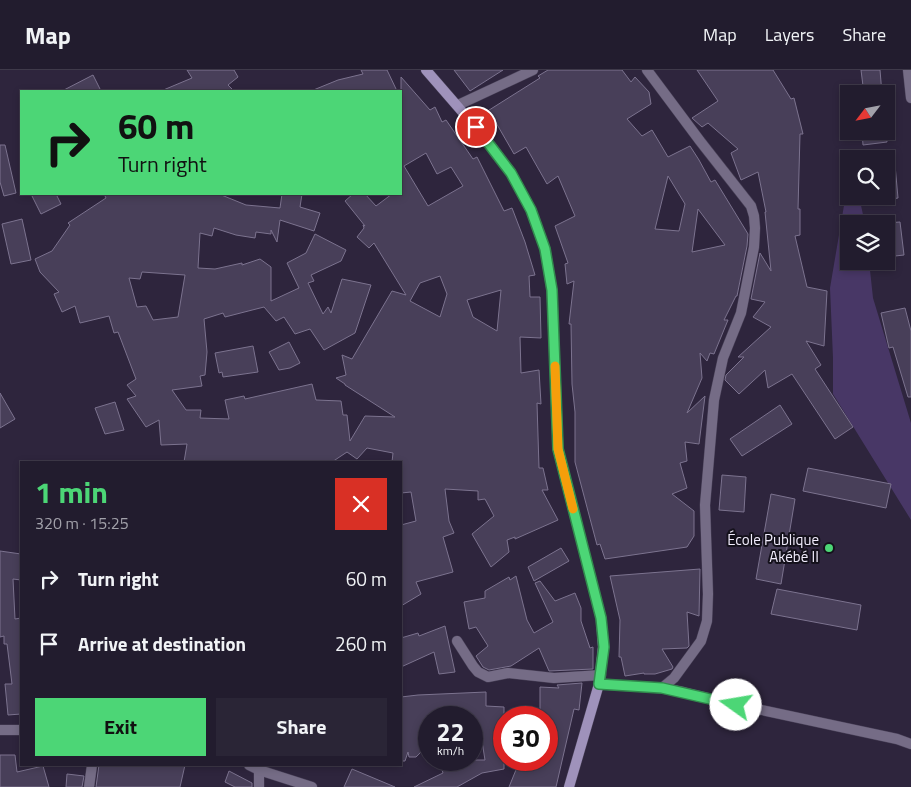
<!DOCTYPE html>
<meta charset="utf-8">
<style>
body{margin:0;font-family:"Titillium Web",sans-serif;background:#2a2536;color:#f1f3f6;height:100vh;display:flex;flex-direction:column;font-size:19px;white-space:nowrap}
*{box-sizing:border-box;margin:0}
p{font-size:16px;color:#a2a1aa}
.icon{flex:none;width:28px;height:28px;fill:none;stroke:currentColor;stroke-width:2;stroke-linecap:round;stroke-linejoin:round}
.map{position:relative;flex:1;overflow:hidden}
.panel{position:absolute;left:20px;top:391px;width:382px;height:305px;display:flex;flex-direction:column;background:#221c2e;border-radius:0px;box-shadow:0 2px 8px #0003,0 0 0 1px #3f3a4a}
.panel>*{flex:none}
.hud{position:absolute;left:20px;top:20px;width:382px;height:105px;border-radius:0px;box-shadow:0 2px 8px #0003,0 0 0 1px #3f3a4a;background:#4cd676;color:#111;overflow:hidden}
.needle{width:32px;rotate:238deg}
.buttons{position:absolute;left:840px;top:15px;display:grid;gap:10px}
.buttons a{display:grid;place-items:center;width:55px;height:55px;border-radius:0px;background:#221c2e;box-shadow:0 2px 8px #0003,0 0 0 1px #3f3a4a;font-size:25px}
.speed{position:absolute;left:418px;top:636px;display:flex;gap:10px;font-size:25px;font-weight:700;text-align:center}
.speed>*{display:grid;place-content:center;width:65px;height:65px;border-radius:50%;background:#221c2e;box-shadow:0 2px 8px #0003,0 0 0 1px #3f3a4a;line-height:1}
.speed small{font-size:12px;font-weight:400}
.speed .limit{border:8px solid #d22;background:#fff;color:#111}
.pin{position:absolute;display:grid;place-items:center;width:42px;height:42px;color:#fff;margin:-21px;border:2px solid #fff;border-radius:50%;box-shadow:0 1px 5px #0007}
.me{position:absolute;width:55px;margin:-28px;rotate:283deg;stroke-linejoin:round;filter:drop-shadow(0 0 4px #0008)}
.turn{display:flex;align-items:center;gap:18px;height:105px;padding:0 15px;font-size:22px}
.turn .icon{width:65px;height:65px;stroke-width:2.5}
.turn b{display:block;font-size:35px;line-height:42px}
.round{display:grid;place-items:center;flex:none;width:52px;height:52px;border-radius:0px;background:#2a2536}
.summary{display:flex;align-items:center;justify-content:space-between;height:85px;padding:0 15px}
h1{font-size:30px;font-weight:700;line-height:38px;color:#4cd676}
.primary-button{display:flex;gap:10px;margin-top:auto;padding:10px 15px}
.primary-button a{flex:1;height:58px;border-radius:0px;background:#4cd676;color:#111;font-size:20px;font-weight:700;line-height:58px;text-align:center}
.primary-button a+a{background:#2a2536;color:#f1f3f6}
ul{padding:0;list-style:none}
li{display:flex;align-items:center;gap:15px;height:65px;padding:0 15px}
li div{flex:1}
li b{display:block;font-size:19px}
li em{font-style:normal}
header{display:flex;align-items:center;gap:30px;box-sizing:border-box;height:70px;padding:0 25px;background:#221c2e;border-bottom:1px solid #3f3a4a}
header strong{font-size:24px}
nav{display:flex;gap:28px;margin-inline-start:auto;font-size:18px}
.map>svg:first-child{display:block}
</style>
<header>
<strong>Map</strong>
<nav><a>Map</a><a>Layers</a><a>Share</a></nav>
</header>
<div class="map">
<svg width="911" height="717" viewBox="0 0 911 717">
<rect width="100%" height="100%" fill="#2e253d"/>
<path fill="#483766" d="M849,106V126H859L865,154H849V191H869L873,228L911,353V450L833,324V288L830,218Z"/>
<g fill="#483f59" stroke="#7c738f" fill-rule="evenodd">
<path d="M187,0H234L238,7L228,15L234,21H161L192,8Z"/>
<path d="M361,0H387L397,21H311L338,10L363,4Z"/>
<path d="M454,0H503L470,21Z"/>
<path d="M548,0H622L631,12L635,7L649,22L651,34L627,49L642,66L652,60L668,87L690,76L699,90L711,112L715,110L748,164L747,176L737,226H736L724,250H728L714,284L710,283L707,291L700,283L702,308L687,343L705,326L699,374L685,372L687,391L680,393L687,418L672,424L694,441V466L687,477L605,489L600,474L597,475L575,392V342L572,314L571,254H569L574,211L567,214L565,194L568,193L555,156L575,146L558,106L547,114L526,77L514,84L495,51L491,53L486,42L540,8L538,6ZM668,106L685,134L679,161L655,159ZM698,139L725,175L692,182Z"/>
<path d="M697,0H773L791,29L794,28L803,64H800L798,139H800V165L795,166L807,217L827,221L824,276L806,271L821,295L815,299L853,357L835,369L792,304L768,318L765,300L739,324L725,310L726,305L744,287H738L771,257L753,247L765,232L751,229L760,183L771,201L765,142H766L758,102L741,110L731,83L738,79L708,53L702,57L692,48L718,31Z"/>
<path d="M861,0H880L882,24H864Z"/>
<path d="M93,5L101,21H62Z"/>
<path d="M401,7L430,40L435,37L442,52L446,50L473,89L477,87L504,141L512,138L525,172L535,205L529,206L530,227H540L541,268L520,267L521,303L539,300L541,334L537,333L539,398H543L548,420H542L558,450L515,469V467L507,470L509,482L491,497L472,464L494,446L485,429L478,430V421L445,419L449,451L454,463L443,467L453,502L416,512L421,524L401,536V455L416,451L411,422L401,423V392H392L393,383L367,378L357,389L347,382L332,392H184L187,374L161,375L159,350L146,357L127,329L136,326L127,315L136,309L118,262L114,263L109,246L80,253L75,236L62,242L54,224L59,222L40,202L35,189L52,181L70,155L68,153L106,128L104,124H219L246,135L280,138L282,124H302L300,137L320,143L314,161L280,150L277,172L271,160V164L256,162L255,168L236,165L214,158L212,166L200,163L198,198L215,199L242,193V195L260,189L271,197V231L299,218L287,193L306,183L315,164L346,180L341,191L311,205L314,211L308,213L323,244L328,237L331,243L342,209L371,215L355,263L324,280L310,259L295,264L284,247L276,251L264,237L225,247L223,243L204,249L207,282L205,305L200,306L202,316L172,320L186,340H201L200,348L229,349L225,330L244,326L245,329L312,314L316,330L341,331L343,345H347L350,371L365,346L395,347L345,315V314L336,308L346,305L342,285L352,289L392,221L406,225L374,173L369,178L357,167L364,158L363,155L365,156L345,131L353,124H365L376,136L392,124H401ZM426,83L437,104L451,97L463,116L428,136L404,96ZM142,202L185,205L178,247L153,250L146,236L137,237L129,208L140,209ZM440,206L447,224L440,247L410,231L420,213ZM501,220L497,261L473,247L467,230Z"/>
<path d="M862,61H886L887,72L863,75Z"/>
<path d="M0,75H5L16,123L4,126L0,112Z"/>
<path d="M886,95H895L898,128L886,130Z"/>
<path d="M31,124H56L61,134L41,144Z"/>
<path d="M22,149L31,190L11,194L2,154Z"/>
<path d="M900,152L904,185L886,187V153Z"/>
<path d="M905,238L911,261V327H908L893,277L889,278L881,243Z"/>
<path d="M289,272L300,293L290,298L279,300L269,282Z"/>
<path d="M253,276L258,302L223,307L222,302L219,303L215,283Z"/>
<path d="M0,323L15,349L0,358Z"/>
<path d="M115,332L124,360L105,364L95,338Z"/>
<path d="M780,335L792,354L742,386L730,369Z"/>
<path d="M808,398L891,414L886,438L803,421Z"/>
<path d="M722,405L746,407L744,442L719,440Z"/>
<path d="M771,424L795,429L781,514L756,509Z"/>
<path d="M561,478L569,491L534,511L528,497Z"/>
<path d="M0,481L21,484V510L13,509L15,549L21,548V644L8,645L5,614H12L7,574H4V566L0,567Z"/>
<path d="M700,499L699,546L687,542L689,576L687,578L662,579L673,597L672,599L655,604H644V603L625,606L621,587H619L620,550L610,506Z"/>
<path d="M516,506L527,550L534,563L553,552L535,513L540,511L555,531L575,523L581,538V551L590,578L593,577V599L549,601L539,578L511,596L489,600L483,597L476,586L488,576L476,557L469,559L464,532L485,528V521L509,507L510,510Z"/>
<path d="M777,519L861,535L857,560L771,544Z"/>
<path d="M445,556L455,602L439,604L434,582L401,597V568L418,563L419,566Z"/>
<path d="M582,613L579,640L574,639L556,717H509L520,690H546V648H540V617L559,618L557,615Z"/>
<path d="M486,622V636L504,637V699L482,703L457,717H414L443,703L441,697L447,694L445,690H485L481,665L471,664V648H429V674L416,687H409L408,682L405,691H401V627L418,625Z"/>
<path d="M0,685H15L17,702L43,696L49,717H0Z"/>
<path d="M99,695H185L180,717H96Z"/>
<path d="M352,699L395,717H344Z"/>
<path d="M229,701L252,713V717H235L225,712Z"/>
<path d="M67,704L84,706L82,717H66Z"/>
</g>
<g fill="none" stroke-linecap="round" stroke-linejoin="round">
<g stroke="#494158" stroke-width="11">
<g id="minor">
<path d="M647,0L700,71L751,136L754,146L755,158L754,177L741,243L723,288L714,330L705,435L708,524L707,551L701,571L674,608L662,618"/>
<path d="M908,0L911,28"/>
<path d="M458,35L533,0"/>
<path d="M457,571L473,596L478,602L488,607L508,603L554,608L601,605"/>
<path d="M599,614L662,618L683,622L720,631L897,669L911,674"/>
<path d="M259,700V717"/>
<path d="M89,717L92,695"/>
</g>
</g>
<g stroke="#494158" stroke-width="11">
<g id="tertiary">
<path d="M0,660H21"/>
<path d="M249,695L259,700L312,717"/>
</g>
</g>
<g stroke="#494158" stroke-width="11">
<path id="secondary" d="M426,0L485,68L511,103L531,140L545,179L552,221L558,379L601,548L603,577L599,614L569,717"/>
</g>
<use href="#minor" stroke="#756c86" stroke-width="10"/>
<use href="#tertiary" stroke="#756c86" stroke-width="10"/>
<use href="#secondary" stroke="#9f92bb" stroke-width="10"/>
</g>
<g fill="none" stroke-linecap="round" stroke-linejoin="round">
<g stroke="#318b4d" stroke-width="12">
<path id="route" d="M476,57L511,103L531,140L545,179L552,220L558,379L601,548L604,577L599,614L662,618L736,635"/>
</g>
<use href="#route" stroke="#4cd676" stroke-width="9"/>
<path stroke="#f59e0b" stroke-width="9" d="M555,296L558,379L573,439"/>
</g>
<circle fill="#4cd676" stroke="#14111b" stroke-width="2" cx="829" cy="478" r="5"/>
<g text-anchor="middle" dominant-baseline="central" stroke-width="4" stroke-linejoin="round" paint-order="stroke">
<g font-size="15" fill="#f1ecfc" stroke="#14111b" text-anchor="end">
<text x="819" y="469">École Publique<tspan x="819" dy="17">Akébé II</tspan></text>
</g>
</g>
</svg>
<div class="buttons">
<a><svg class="needle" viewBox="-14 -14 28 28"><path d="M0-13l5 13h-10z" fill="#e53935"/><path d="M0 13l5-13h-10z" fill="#a2a1aa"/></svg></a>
<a><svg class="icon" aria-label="search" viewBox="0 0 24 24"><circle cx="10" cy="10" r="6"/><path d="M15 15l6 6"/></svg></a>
<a><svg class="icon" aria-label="layers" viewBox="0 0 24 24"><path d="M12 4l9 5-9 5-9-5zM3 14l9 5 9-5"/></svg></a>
</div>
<div class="speed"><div>22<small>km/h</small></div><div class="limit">30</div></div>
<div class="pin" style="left:476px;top:57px;background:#d93025"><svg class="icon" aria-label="arrive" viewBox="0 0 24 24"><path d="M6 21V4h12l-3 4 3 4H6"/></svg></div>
<svg class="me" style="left:736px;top:635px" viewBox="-20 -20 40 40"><circle r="19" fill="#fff"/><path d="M0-13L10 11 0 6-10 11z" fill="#4cd676"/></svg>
<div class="hud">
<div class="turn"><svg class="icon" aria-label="right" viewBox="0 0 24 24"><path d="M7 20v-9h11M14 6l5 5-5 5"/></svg><div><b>60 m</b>Turn right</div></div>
</div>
<section class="panel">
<div class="summary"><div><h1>1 min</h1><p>320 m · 15:25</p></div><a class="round" style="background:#d93025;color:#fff"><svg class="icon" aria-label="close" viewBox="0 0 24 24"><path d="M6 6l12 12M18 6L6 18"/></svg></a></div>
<ul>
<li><svg class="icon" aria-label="right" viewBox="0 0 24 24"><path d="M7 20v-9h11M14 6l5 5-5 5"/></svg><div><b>Turn right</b></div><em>60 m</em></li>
<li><svg class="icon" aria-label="arrive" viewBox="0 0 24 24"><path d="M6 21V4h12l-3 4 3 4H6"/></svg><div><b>Arrive at destination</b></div><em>260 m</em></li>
</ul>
<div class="primary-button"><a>Exit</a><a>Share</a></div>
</section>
</div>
